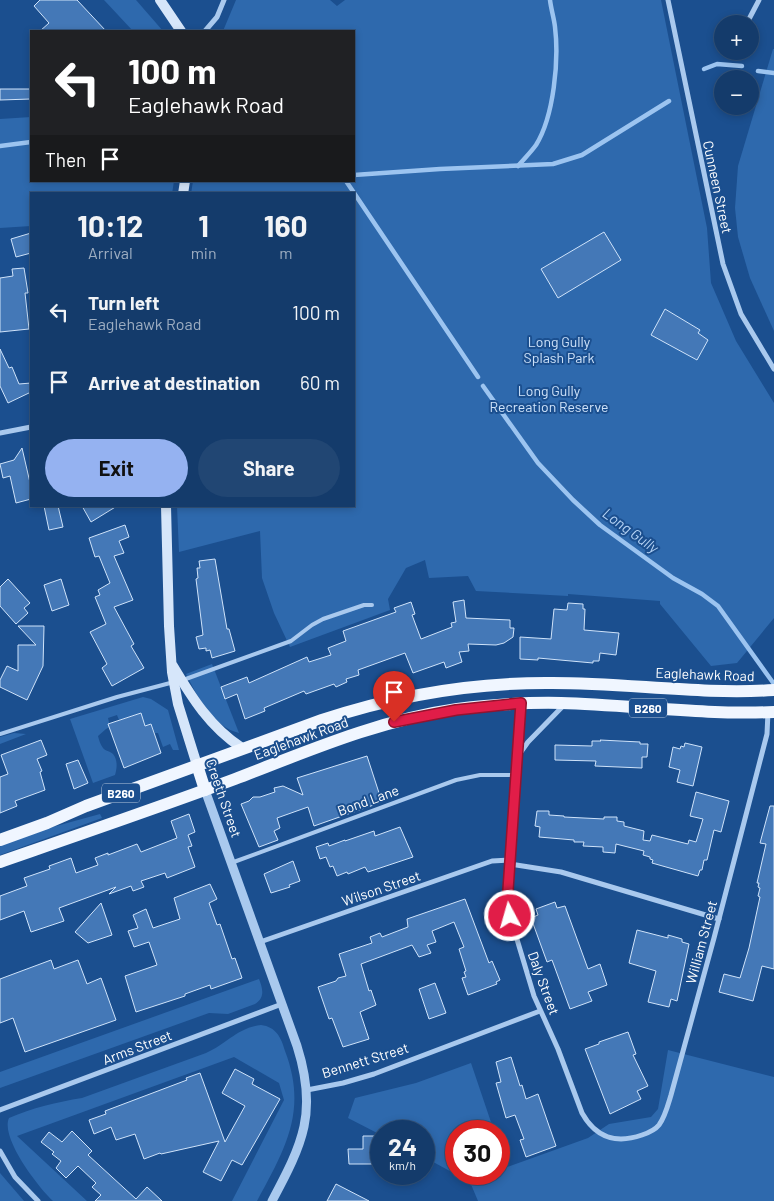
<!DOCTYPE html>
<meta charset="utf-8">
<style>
body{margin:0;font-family:Barlow,sans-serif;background:#214673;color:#f1f3f6;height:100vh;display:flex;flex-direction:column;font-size:19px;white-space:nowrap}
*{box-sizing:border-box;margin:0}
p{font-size:16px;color:#9dadc1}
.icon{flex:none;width:28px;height:28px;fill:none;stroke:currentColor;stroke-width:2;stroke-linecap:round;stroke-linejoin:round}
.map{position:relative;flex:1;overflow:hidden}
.details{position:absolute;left:30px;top:192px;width:325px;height:315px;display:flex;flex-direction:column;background:#143b6b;border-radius:0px;box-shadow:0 2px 8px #0003,0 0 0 1px #33557e}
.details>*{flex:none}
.guide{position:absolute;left:30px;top:30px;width:325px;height:152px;border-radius:0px;box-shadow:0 2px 8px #0003,0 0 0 1px #33557e;background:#202124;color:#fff;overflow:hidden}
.tools{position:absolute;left:714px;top:15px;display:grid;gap:10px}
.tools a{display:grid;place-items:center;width:45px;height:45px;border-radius:50%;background:#143b6b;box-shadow:0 2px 8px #0003,0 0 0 1px #33557e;font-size:25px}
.speed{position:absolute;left:370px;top:1120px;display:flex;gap:10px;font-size:25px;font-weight:700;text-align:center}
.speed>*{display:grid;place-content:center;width:65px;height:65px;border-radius:50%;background:#143b6b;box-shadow:0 2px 8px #0003,0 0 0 1px #33557e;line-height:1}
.speed small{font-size:12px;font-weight:400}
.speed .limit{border:8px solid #d22;background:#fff;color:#111}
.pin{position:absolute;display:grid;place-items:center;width:42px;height:42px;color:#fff;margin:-51px -21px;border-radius:50% 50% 50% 0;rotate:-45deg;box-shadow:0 0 5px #0007}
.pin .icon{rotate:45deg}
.me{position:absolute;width:55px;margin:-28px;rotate:354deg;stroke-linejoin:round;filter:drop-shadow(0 0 4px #0008)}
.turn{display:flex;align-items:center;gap:18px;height:105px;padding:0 15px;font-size:22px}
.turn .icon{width:65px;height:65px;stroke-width:2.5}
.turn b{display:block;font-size:35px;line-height:42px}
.then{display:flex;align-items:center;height:48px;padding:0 15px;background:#0003;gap:10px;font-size:19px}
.eta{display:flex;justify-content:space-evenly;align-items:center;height:85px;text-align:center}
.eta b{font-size:30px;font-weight:700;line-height:35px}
.primary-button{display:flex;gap:10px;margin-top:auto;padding:10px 15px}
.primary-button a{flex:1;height:58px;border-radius:30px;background:#95b2f1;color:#111;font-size:20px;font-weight:700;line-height:58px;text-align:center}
.primary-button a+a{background:#214673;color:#f1f3f6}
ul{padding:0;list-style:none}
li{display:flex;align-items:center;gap:15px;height:70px;padding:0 15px}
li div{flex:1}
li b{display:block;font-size:19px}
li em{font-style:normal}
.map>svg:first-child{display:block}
</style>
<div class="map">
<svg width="774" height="1201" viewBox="0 0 774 1201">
<rect width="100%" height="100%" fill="#1b4f8f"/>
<g fill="#2e69ad">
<path d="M104,0H136L163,31H133Z"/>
<path d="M236,0H330L337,6L345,0H661L707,228L711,283L736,341L774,403V618L737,663L711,666L660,604V601L568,594V596L476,591L468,576L429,578L425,560L406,568L388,599L390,610L290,647L274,613L262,578L260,531L179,552L177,506H354V194H191L193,181H354V31H223Z"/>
<path d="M773,49H774V331L750,278L738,237L735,208L738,166Z"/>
<path d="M31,117V181H174L172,194H31V226L0,228V119Z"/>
<path d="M212,664L239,733C213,727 197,696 186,674Z"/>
<path d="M143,697L151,699L168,710L179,750H173L170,744L163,747L158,733H155L151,724L145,726L141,713L119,720L117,715L108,718L110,727L106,729L98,736C99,740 100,744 103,748C105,751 110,751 113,754C118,760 117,769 115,775L93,783L70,719Z"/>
<path d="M14,733L26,734L0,744V737Z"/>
<path d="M100,814L102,818L0,855V845L49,828Z"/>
<path d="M259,979C263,989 265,998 255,1004L228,1014L209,1013L0,1088V1072Z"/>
<path d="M261,1025C276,1027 281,1037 285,1051C308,1111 285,1149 257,1201H232L284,1100L279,1083L234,1057L17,1136L87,1201H53C39,1188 0,1138 9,1118C32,1108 57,1102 82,1098L206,1053C227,1044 237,1028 261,1025Z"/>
<path d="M668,1050L774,1077V1201H478L470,1182L424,1157V1131H381V1135L348,1118L355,1098L416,1083L471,1063L494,1131H456V1174H499V1144L507,1167L588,1138L609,1124L651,1117L658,1109Z"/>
<path d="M0,1173L24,1201H0Z"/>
</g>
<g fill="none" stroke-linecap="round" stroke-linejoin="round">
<g stroke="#9cc4f0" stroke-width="4.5">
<path d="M704,69L717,64L742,66"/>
<path d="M758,71L774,73"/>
<path d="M0,146L31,142"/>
<path d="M518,166C524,159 531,152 536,145C554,116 559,60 555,27C554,18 551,9 550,0"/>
<path d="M354,175L440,169L553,164L582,155L669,101"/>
<path d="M346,181L478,377"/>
<path d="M483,386L538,463L573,500L600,525L673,578L702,594L718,606L774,684"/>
</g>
</g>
<g fill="#4478b7" stroke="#cfe3fa">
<path d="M40,0H77L106,31H40L49,23L34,6Z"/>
<path d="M0,89H31V99L0,100Z"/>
<path d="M604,232L621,260L558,298L541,269Z"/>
<path d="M31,233V253L16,257L11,239Z"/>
<path d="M24,268L28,293H25L29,329L0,332V278L13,276L12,269Z"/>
<path d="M665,309L700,330L698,333L708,340L697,360L651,335Z"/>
<path d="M0,349L9,368L12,367L19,384L31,383V392L8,403L0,386Z"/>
<path d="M22,448L31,487V499L16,503L10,476L3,478L0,464L14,460Z"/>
<path d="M44,506H58L63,527L49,530Z"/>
<path d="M82,506H117L91,522Z"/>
<path d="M125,525L129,537L119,541L124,553L114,556L133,600L114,607L134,644L131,646L144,668L112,686L102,668L107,664L90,632L106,624L95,597L100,595L98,590L110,583L99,556L95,557L89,538Z"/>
<path d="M215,559L227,629H229L235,651L212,658L210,650L206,651V648L199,649L196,637L203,635L196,579L198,578L197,568H200L199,561Z"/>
<path d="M8,579L30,603L24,608L28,613L16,624L0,606V587Z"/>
<path d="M61,579L69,605L52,611L44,585Z"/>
<path d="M464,600L466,618L510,620V628H514L513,637L504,643L496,645L468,644L469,651L459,652L462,662L446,668L444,662L413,673L405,653L358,670L359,675L346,679L347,682L336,687L334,684L306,694L304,691L264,708L265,711L245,719L237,694L225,699L221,687L247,677L249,683L307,657L309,662L331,655L328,648L346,641L343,631L396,612L394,608L411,602L415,614L412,615L421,639L452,627L451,623L456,622L453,602Z"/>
<path d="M568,603L583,604V609H585L584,630L619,633L616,655L600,653L599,661H593V663L538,658V660L520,659V637L551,639L554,609L567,610Z"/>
<path d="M18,626H44L43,666L27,700L0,687V680L7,666L18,671V645H36Z"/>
<path d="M141,713L145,726L151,724L161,753L124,768L108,724Z"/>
<path d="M41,740L47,755L37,759L42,771L40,772L45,790L15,801L17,806L0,813V777L8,774L1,755Z"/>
<path d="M600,740L640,742V744H648L647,757H642V768L595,766L596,761L555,760V745L592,746V741H601Z"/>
<path d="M685,743L702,747L693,786L677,782L680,770L669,767L673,747L680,749L681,746L684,747Z"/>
<path d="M367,756L382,802L314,826L308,807L277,818L280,828L274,831L278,840L259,847L241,804L249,801L253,797H260L275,792L274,788L283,786L303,795L297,778Z"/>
<path d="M78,760L88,783L74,789L66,764Z"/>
<path d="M696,792L729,801L721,832L714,830L707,860H704L702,870H700L698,876L652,863L653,860L650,859V857L643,855L644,851L616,844L615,853L603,852V847L583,846L584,842H574V840L539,837L540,827L535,826L537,811H549V815L564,816V817L604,819V817H617V821L624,822V826L644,831L643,840L650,841L652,835L688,844L689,840L696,842L703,819L690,816Z"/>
<path d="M770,806H774V969L762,966L753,1001L719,992L724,974L740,978L749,948L760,897L758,896L760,888L758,887L759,883H757L766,844L760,843Z"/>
<path d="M189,814L195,832L188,835L192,846L188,847L195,867L167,878L165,873L141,881L144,887L133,891L131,886L109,894L116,887L59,908L64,921L31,932L24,911L0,920V896L27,886L24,878L50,869L49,866L71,858L76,873L98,865L95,858L108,853V855L137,844L141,852L177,838L171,821Z"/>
<path d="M400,827L413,857L368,872L365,867L348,874L347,872L337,876L333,866L330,867L326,857L320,859L316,847L328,843L329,846L345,840V841L374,831L375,836Z"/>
<path d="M293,861L300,881L289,885L290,887L271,893L264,874Z"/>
<path d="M210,884L217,899L209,903L217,925L220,924L232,959L235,958L242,978L211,989L210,985L185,994V996L136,1012L125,976L157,965L149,942L134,947L128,931L138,928L133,915L146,909L153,928L180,919L174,898Z"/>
<path d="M465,899L489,963L492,961L500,980L496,982L497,984L468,995L462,978L466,977L464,972L466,971L459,949L464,947L454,922L432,931L436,942L427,945L431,953L419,957L412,945L361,964L369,991L371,990L376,1005L360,1012L369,1039L343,1047L332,1018L329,1019L318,987L336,981L338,978L346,976L339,954L372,943L370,937L380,933L382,937L408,927L407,919Z"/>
<path d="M555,902L557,908L565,906L588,969L600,964L607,985L588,992L592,1001L570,1009L552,960L547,962L531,918L538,915L536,909Z"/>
<path d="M101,903L112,935L88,943L75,932Z"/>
<path d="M637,930L668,938V935L682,939V942L689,944L677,1001L671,999L669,1007L648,1002L656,971L629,963Z"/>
<path d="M51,960L54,969L78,960L87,984L101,978L116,1020L25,1052L13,1018L0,1023V979Z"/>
<path d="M435,983L446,1013L429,1019L419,989Z"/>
<path d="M628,1032L636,1054L633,1055L648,1086L637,1091L641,1099L610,1114L585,1049L599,1044V1042Z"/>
<path d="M511,1057L520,1086L522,1085L526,1099L538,1094L556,1146L526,1157L520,1140L524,1139L515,1115L506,1118L496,1083L501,1082L496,1062Z"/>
<path d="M235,1069L254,1079L252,1084L280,1099L242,1165L232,1160L221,1181L203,1172L219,1141L161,1154L160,1153L144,1159L135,1134L116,1140L111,1127L94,1134L89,1120L106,1114L105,1111L187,1080L186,1078L200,1073L225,1142L245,1106L222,1093Z"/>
<path d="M72,1131L92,1151L88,1155L136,1199L147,1187L162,1201H95L101,1195L92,1187L96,1183L78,1166L66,1178L56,1168L61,1161L52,1154L54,1152L41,1142L49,1132L62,1142Z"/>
<path d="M363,1136H377V1142H381V1164H349L348,1149H363Z"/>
<path d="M336,1184L369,1201H327Z"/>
</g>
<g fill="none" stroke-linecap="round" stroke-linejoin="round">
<g stroke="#a9c9ee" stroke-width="4">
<path d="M183,680L291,641L312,625L323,619L364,605H372"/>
<path d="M0,734L117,697L174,682"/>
<path d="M231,863L456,780L480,775H517"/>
</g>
<g stroke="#a9c9ee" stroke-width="5">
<path d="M668,0L723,264L741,314L774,369"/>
<path d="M748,21L759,0"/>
<path d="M205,31L217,17L224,0"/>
<path d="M0,433L31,427"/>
<path d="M521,704L508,890L510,916L534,996L558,1049L582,1113C596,1138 616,1144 642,1135C648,1133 655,1130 659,1125C665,1117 668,1105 671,1095L714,938L767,734L768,712"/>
<path d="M518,756L528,742L564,705"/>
<path d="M510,864L561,872L719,919"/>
<path d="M260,942L492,861L511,860"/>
<path d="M307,1090L343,1083L374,1074L540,1011"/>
<path d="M0,1110L282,1004"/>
<path d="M0,1151L15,1177L38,1201"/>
</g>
<path stroke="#a9c9ee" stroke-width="9" d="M205,790L297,1046C318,1112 303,1143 272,1201"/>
<g stroke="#d6e6fa" stroke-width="10">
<path d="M160,0L181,31"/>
<path d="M183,194L185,181"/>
<path d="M166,506L169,626L172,672L178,704L197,765"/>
<path d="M173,666C192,698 210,727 242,748"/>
</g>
<g stroke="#f0f6ff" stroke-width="12">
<path d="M197,765L205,790"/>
<path d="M0,840L47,823L86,806L322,720C394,696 470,683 546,683C622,682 698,695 774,690"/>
<path d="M0,862C78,835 157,808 235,779C308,751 379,720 457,709C491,705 526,702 561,703C632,705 703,715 774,712"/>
</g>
</g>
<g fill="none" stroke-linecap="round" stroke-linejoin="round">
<g stroke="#92132f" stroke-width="12">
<path id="route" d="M394,722L456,710L521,703L508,890L510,916"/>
</g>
<use href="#route" stroke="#e11d48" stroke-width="9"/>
</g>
<g text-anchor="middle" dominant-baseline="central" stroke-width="4" stroke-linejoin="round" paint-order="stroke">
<g fill="#1b4f8f" stroke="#bbcadd" stroke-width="1">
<rect x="629" y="698.5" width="38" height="19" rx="4"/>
<rect x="102" y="783.5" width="38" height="19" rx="4"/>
</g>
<g font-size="12" font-weight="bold" fill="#fff">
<text x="648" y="708">B260</text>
<text x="121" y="793">B260</text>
</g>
<g font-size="14" fill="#fff" stroke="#1b4f8f">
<text transform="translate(718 187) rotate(78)">Cunneen Street</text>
<text transform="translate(705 674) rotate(2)">Eaglehawk Road</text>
<text transform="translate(301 738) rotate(-20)">Eaglehawk Road</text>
<text transform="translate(224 798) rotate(71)">Creeth Street</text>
<text transform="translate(368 800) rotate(-20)">Bond Lane</text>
<text transform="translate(381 888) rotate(-19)">Wilson Street</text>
<text transform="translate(701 942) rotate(-75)">William Street</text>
<text transform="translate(544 983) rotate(70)">Daly Street</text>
<text transform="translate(137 1047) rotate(-21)">Arms Street</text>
<text transform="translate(365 1060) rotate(-17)">Bennett Street</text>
</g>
<g font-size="14" fill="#cfe3fa" stroke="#1b4f8f">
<text x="559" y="341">Long Gully<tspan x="559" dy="16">Splash Park</tspan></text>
<text x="549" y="390">Long Gully<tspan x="549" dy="16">Recreation Reserve</tspan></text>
</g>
<g font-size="15" font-style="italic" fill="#b5d3f5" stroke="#1b4f8f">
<text transform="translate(631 530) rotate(36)">Long Gully</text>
</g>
</g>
</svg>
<div class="tools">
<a>+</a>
<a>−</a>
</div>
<div class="speed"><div>24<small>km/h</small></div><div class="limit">30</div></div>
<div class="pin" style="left:394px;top:722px;background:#d93025"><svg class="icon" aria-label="arrive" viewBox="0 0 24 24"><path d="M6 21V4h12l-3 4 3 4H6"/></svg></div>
<svg class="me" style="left:510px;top:916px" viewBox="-20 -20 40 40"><circle r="17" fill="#e11d48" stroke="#fff" stroke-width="3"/><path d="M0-11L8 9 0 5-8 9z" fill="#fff"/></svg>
<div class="guide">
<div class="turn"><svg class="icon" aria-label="left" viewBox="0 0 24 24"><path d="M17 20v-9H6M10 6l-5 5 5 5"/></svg><div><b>100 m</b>Eaglehawk Road</div></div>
<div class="then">Then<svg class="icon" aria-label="arrive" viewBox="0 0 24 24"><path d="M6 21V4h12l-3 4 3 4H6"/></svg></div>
</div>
<section class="details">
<div class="eta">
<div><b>10:12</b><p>Arrival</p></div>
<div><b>1</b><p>min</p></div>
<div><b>160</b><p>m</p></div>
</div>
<ul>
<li><svg class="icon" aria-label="left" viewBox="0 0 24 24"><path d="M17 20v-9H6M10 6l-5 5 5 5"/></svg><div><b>Turn left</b><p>Eaglehawk Road</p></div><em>100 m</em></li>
<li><svg class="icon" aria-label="arrive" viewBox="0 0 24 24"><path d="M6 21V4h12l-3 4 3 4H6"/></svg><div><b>Arrive at destination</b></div><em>60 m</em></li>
</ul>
<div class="primary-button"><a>Exit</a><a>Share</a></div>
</section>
</div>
